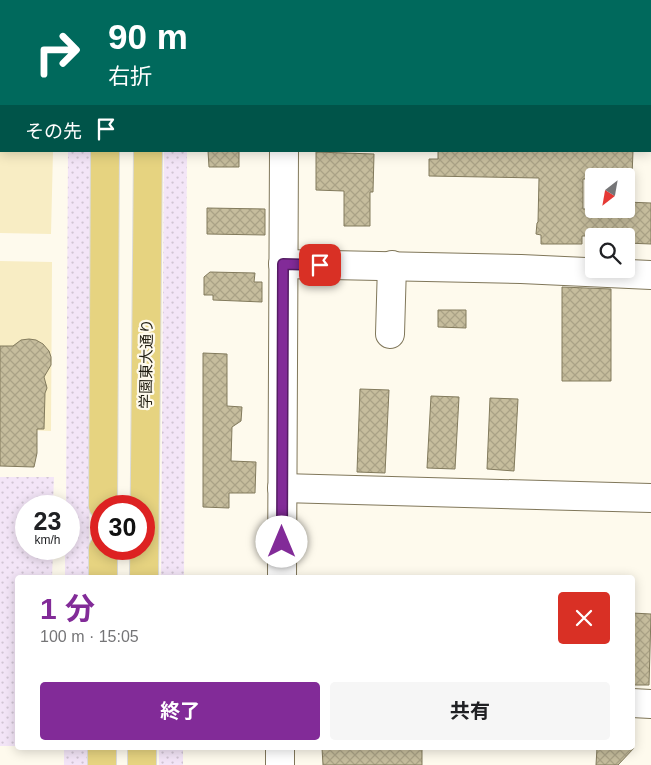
<!DOCTYPE html>
<html lang="ja">
<meta charset="utf-8">
<style>
body{margin:0;font-family:Helvetica,"Noto Sans JP",sans-serif;background:#f6f6f6;color:#202124;height:100vh;display:flex;flex-direction:column;font-size:19px;white-space:nowrap}
*{box-sizing:border-box;margin:0}
p{font-size:16px;color:#757577}
.icon{flex:none;width:28px;height:28px;fill:none;stroke:currentColor;stroke-width:2;stroke-linecap:round;stroke-linejoin:round}
.map{position:relative;flex:1;overflow:hidden}
.panel{position:absolute;left:15px;top:575px;width:620px;height:175px;display:flex;flex-direction:column;background:#fff;border-radius:5px;box-shadow:0 2px 12px #0003}
.panel>*{flex:none}
.guide{position:absolute;left:0px;top:0px;width:651px;height:152px;box-shadow:0 2px 12px #0003;background:#00695c;color:#fff;overflow:hidden}
.needle{width:32px;rotate:211deg}
.fabs{position:absolute;left:585px;top:168px;display:grid;gap:10px}
.fabs a{display:grid;place-items:center;width:50px;height:50px;border-radius:5px;background:#fff;box-shadow:0 2px 12px #0003;font-size:25px}
.speed{position:absolute;left:15px;top:495px;display:flex;gap:10px;font-size:25px;font-weight:700;text-align:center}
.speed>*{display:grid;place-content:center;width:65px;height:65px;border-radius:50%;background:#fff;box-shadow:0 2px 12px #0003;line-height:1}
.speed small{font-size:12px;font-weight:400}
.speed .limit{border:8px solid #d22;background:#fff;color:#111}
.pin{position:absolute;display:grid;place-items:center;width:42px;height:42px;color:#fff;margin:-21px;border-radius:10px;box-shadow:0 2px 8px #0006}
.me{position:absolute;width:55px;margin:-28px;rotate:0deg;stroke-linejoin:round;filter:drop-shadow(0 0 4px #0008)}
.turn{display:flex;align-items:center;gap:18px;height:105px;padding:0 25px;font-size:22px}
.turn .icon{width:65px;height:65px;stroke-width:2.5}
.turn b{display:block;font-size:35px;line-height:42px}
.then{display:flex;align-items:center;height:48px;padding:0 25px;background:#0003;gap:10px;font-size:19px}
.round{display:grid;place-items:center;flex:none;width:52px;height:52px;border-radius:5px;background:#f6f6f6}
.summary{display:flex;align-items:center;justify-content:space-between;height:85px;padding:0 25px}
h1{font-size:30px;font-weight:700;line-height:38px;color:#822b98}
.action{display:flex;gap:10px;margin-top:auto;padding:10px 25px}
.action a{flex:1;height:58px;border-radius:5px;background:#822b98;color:#fff;font-size:20px;font-weight:700;line-height:58px;text-align:center}
.action a+a{background:#f6f6f6;color:#202124}
.map>svg:first-child{display:block}
</style>
<div class="map">
<svg width="651" height="765" viewBox="0 0 651 765">
<defs>
<pattern id="grass-dots" width="8" height="8" patternUnits="userSpaceOnUse" patternTransform="scale(1.25)"><rect width="8" height="8" fill="#f3e5f7"/><path d="M2 2h.1M6 6h.1" fill="none" stroke="#d0c4d3" stroke-width="1.8" stroke-linecap="round"/></pattern>
<pattern id="building-cross-hatch" width="8" height="8" patternUnits="userSpaceOnUse" patternTransform="scale(1.25)"><rect width="8" height="8" fill="#c6bd9d"/><path d="M0 0l8 8M0 8l8-8" fill="none" stroke="#aaa286"/></pattern>
</defs>
<rect width="100%" height="100%" fill="#fefaed"/>
<g fill="#f8edc4">
<path d="M0,102L1,151H53L51,234L0,233Z"/>
<path d="M0,261L52,262L51,431L0,429Z"/>
</g>
<g fill="url(#grass-dots)">
<path d="M68,151H92L89,577L65,578V549H69V506H66Z"/>
<path d="M164,151H187L184,578L161,577Z"/>
<path d="M0,477H54L53,506H26V549H53L52,577L18,578L17,746H0Z"/>
<rect x="64" y="748" width="24" height="17"/>
<rect x="159" y="748" width="24" height="17"/>
</g>
<g fill="url(#building-cross-hatch)" stroke="#827a5c">
<path d="M208,151H239V167H209Z"/>
<path d="M438,151H633L632,176H586L585,179H583V209H626V202L651,203V244L626,243V236H582V244H541V235L536,234L537,223L538,222L539,178L429,176V159H438Z"/>
<path d="M316,152L374,154L373,192H370V226H344V191L316,190Z"/>
<path d="M207,208L265,209V235L207,234Z"/>
<path d="M210,272L255,273L254,282H262V302L213,300V295H204V277Z"/>
<path d="M562,287L611,289V381H562Z"/>
<path d="M438,310H466V328L438,327Z"/>
<path d="M29,339L36,340L43,344L49,351L51,357V365L44,377L47,388L45,393L44,429H37V453L34,467L0,466V346H13L21,340Z"/>
<path d="M203,353L227,354V406L242,407L241,421L232,427L231,461L256,462L255,493H229V508L203,507Z"/>
<path d="M360,389L389,390L385,473L357,472Z"/>
<path d="M431,396L459,397L455,469L427,468Z"/>
<path d="M490,398L518,399L514,471L487,469Z"/>
<path d="M632,613L651,614L649,685H632Z"/>
<path d="M322,748H422V765H323Z"/>
<path d="M597,748H634L618,765H596Z"/>
</g>
<g fill="none" stroke-linecap="round" stroke-linejoin="round">
<g stroke="#80775a" stroke-width="30">
<g id="minor">
<path d="M285,1V0"/>
<path d="M650,118H651"/>
<path d="M283,264L521,269L651,275"/>
<path d="M390,334L392,265"/>
<path d="M282,488L651,498"/>
<path d="M282,578L284,151"/>
<path d="M632,703L651,704"/>
<path d="M280,765V748"/>
</g>
</g>
<g stroke="#dbdbd9" stroke-width="30">
<g id="major">
<path d="M106,1V0"/>
<path d="M149,1V0"/>
<path d="M103,506L105,151"/>
<path d="M103,578V549"/>
<path d="M144,578L148,151"/>
<path d="M102,765V748"/>
<path d="M142,765V748"/>
</g>
</g>
<use href="#minor" stroke="#fff" stroke-width="28"/>
<use href="#major" stroke="#e6d380" stroke-width="28"/>
</g>
<g fill="none" stroke-linecap="round" stroke-linejoin="round">
<g stroke="#541c63" stroke-width="12">
<path id="route" d="M282,542L283,264L320,265"/>
</g>
<use href="#route" stroke="#822b98" stroke-width="9"/>
</g>
<g text-anchor="middle" dominant-baseline="central" stroke-width="4.5" stroke-linejoin="round" paint-order="stroke">
<g font-size="15" fill="#201d11" stroke="#fefaed">
<text transform="translate(146 364) rotate(-89)">学園東大通り</text>
</g>
</g>
</svg>
<div class="fabs">
<a><svg class="needle" viewBox="-14 -14 28 28"><path d="M0-13l5 13h-10z" fill="#e53935"/><path d="M0 13l5-13h-10z" fill="#757577"/></svg></a>
<a><svg class="icon" aria-label="search" viewBox="0 0 24 24"><circle cx="10" cy="10" r="6"/><path d="M15 15l6 6"/></svg></a>
</div>
<div class="speed"><div>23<small>km/h</small></div><div class="limit">30</div></div>
<div class="pin" style="left:320px;top:265px;background:#d93025"><svg class="icon" aria-label="arrive" viewBox="0 0 24 24"><path d="M6 21V4h12l-3 4 3 4H6"/></svg></div>
<svg class="me" style="left:282px;top:542px" viewBox="-20 -20 40 40"><circle r="19" fill="#fff"/><path d="M0-13L10 11 0 6-10 11z" fill="#822b98"/></svg>
<div class="guide">
<div class="turn"><svg class="icon" aria-label="right" viewBox="0 0 24 24"><path d="M7 20v-9h11M14 6l5 5-5 5"/></svg><div><b>90 m</b>右折</div></div>
<div class="then">その先<svg class="icon" aria-label="arrive" viewBox="0 0 24 24"><path d="M6 21V4h12l-3 4 3 4H6"/></svg></div>
</div>
<section class="panel">
<div class="summary"><div><h1>1 分</h1><p>100 m · 15:05</p></div><a class="round" style="background:#d93025;color:#fff"><svg class="icon" aria-label="close" viewBox="0 0 24 24"><path d="M6 6l12 12M18 6L6 18"/></svg></a></div>
<div class="action"><a>終了</a><a>共有</a></div>
</section>
</div>
